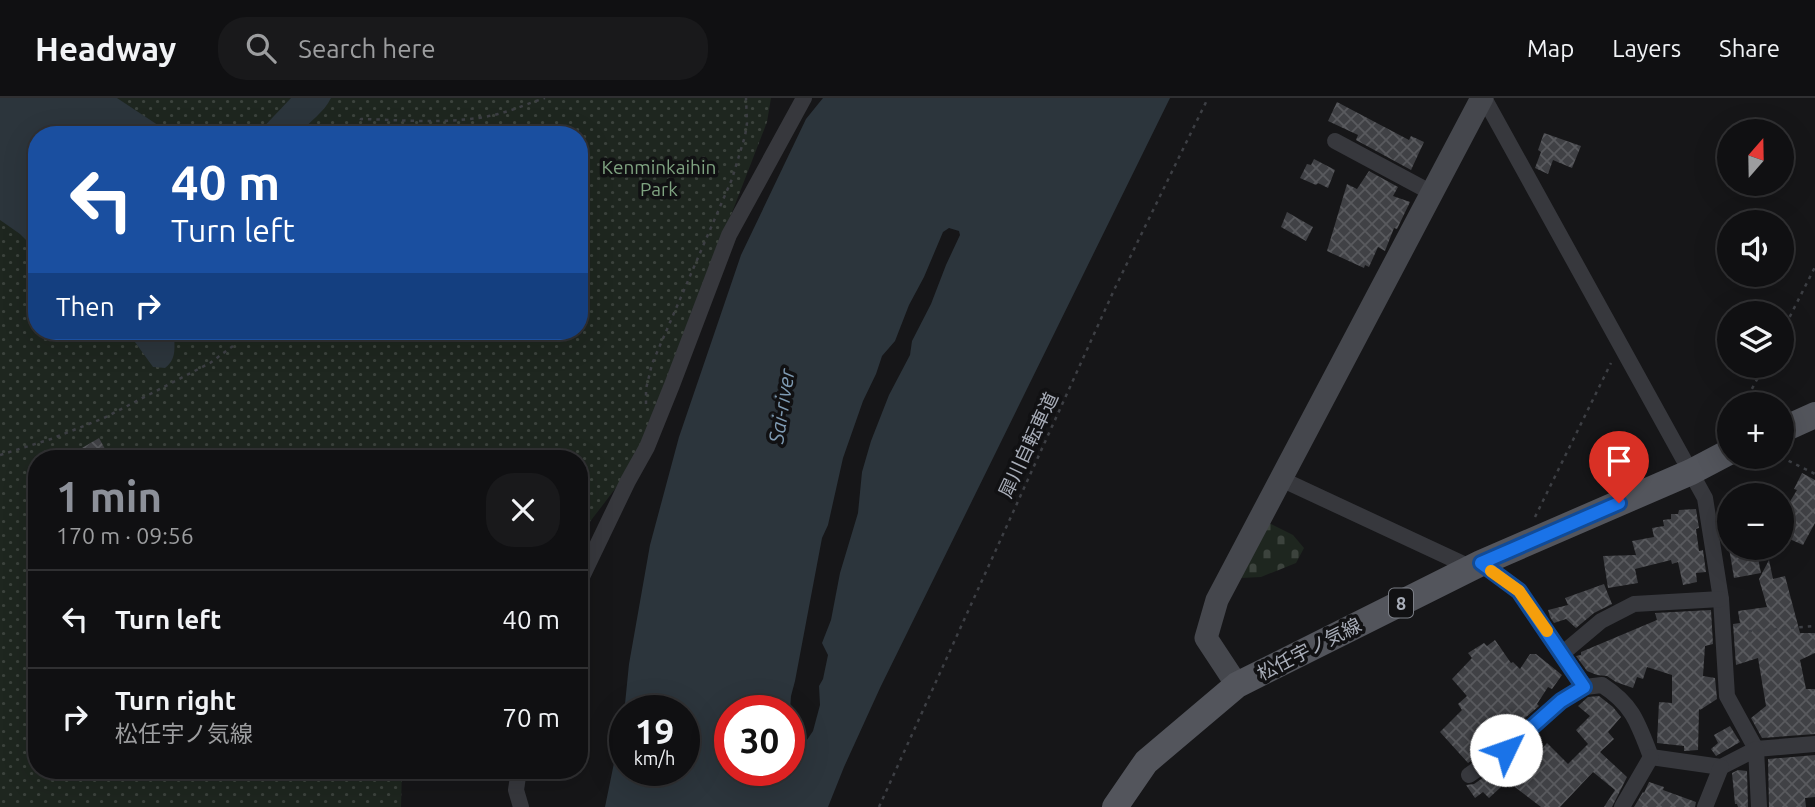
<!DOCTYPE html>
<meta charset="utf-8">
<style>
body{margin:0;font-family:Ubuntu,"Noto Sans JP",sans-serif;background:#19191b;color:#f1f3f6;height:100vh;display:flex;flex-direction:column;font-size:26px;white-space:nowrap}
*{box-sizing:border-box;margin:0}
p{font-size:23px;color:#9c9d9f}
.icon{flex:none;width:38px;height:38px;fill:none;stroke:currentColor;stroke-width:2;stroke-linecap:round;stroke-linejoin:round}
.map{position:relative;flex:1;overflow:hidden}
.sheet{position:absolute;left:28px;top:352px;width:560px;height:329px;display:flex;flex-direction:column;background:#101012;border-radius:28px;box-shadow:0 7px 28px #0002,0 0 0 2px #303032}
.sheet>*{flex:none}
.guide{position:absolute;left:28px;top:28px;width:560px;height:214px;border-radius:28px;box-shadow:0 7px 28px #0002,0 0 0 2px #303032;background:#1a4fa0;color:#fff;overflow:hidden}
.needle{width:46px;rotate:20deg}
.controls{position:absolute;left:1717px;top:21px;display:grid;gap:14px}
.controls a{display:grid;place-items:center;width:77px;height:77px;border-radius:50%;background:#101012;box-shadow:0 7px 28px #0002,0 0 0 2px #303032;font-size:35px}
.speed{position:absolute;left:609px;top:597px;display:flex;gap:14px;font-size:35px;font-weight:700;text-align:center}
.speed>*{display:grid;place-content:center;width:91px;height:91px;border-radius:50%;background:#101012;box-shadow:0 7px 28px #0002,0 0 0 2px #303032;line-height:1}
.speed small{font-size:18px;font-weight:400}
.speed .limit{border:10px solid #d22;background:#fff;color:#111}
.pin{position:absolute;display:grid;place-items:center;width:60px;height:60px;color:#fff;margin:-72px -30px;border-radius:50% 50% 50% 0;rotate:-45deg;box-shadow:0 0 7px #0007}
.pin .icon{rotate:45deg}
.me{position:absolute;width:77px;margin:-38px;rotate:48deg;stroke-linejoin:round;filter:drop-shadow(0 0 5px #0008)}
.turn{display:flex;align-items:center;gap:24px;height:147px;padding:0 28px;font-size:32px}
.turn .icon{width:91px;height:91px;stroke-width:2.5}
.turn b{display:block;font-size:49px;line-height:60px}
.then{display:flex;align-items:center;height:66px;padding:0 28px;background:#0003;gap:14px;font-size:26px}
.round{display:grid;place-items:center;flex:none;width:74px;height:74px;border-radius:28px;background:#19191b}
.overview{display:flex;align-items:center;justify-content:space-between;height:119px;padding:0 28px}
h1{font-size:42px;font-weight:600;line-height:52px;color:#8c9099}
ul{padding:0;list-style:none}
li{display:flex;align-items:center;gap:21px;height:98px;padding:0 28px;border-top:2px solid #303032}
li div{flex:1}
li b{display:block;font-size:26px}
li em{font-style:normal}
header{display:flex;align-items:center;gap:42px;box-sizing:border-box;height:98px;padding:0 35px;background:#101012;border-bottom:2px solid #303032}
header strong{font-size:33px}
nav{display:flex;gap:38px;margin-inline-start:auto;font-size:24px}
.search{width:490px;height:63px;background:#19191b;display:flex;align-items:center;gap:18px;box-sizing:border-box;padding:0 24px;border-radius:28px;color:#9c9d9f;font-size:26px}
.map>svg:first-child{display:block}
</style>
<header>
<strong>Headway</strong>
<div class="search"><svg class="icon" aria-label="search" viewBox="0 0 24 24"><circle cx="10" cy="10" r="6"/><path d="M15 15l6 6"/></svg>Search here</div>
<nav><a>Map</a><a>Layers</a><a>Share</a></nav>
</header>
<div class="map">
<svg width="1815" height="709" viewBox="0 0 1815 709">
<defs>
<pattern id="cemetery-stones" width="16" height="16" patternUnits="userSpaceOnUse" patternTransform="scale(1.75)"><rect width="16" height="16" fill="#1e261f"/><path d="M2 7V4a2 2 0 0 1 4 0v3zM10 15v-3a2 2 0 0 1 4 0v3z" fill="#3c433d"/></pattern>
<pattern id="park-dots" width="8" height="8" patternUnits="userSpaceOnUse" patternTransform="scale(1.75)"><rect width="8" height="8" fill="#1e261f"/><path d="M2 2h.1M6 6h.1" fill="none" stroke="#3c433d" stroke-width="1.8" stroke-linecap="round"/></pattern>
<pattern id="building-cross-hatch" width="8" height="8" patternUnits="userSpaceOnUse" patternTransform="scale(1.75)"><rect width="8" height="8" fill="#404145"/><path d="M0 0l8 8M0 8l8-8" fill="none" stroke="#595a5e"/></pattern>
</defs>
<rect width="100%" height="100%" fill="#161618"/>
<path fill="url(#cemetery-stones)" d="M1269,425L1293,437L1304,450L1296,465L1261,479L1241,480Z"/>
<path fill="url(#park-dots)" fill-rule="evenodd" d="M0,0H771L767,24L639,355L625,378L589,425L579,447V360H37V672H402L401,709H0ZM37,37H579V233H37Z"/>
<g fill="#2c353c" fill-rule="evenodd">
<path d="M0,0H117L173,37H37V153L20,136L0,122Z"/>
<path d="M291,0H331C324,15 309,23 299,37H256Z"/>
<path d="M823,0H1170L880,590L844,669L828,709H605L624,616L629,566L650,447L679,339L741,157L806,21ZM949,130L959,133L960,137L946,167L931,206L912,243L910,257L889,297L871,343L862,374L858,415L840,475L831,522L822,545L828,557L823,581L819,588L820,607L813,633L794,661L789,662V672H730V612H789V626L791,598L795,583L822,440L828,427L843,360L863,303L876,276L882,258L895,243L909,207L924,179L943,134ZM625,612H684V672H625Z"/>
<path d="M125,233H174C174,246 178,261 165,270L153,269L132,240Z"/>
</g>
<g fill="url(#building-cross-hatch)">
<path d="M1337,4L1409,42L1411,38L1424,44L1411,72L1356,42L1358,37L1328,23Z"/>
<path d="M1544,35L1581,48L1572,70L1553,62L1548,76L1535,70L1541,54L1538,52Z"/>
<path d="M1314,61L1335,72L1328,90L1318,85L1316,87L1300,80L1307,66L1311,67Z"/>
<path d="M1369,73L1398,89L1393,98L1410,104L1397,131L1394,130L1385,153L1378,149L1369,169L1365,167L1364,170L1327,153L1347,86L1357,91Z"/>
<path d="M1287,114L1313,129L1306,143L1281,129Z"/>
<path d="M99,340L110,360H88L82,350Z"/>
<path d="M1802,375L1815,382V425L1803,447L1783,438L1792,421L1783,415L1797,392L1794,391Z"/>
<path d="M1696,411L1699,430L1696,431L1699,453L1703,452L1706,474L1696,475L1697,484L1683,487L1678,464L1672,466L1671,462L1635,471L1638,485L1608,490L1603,458L1636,457L1632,443L1654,439L1652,430L1664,428L1663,422L1671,421V416H1678L1679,412Z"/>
<path d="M1729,450H1756L1761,475L1734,480Z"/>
<path d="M1769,462L1773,481L1785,478L1800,535H1815V555L1800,562L1806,591H1815V636L1762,640L1751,620L1766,608L1758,560L1736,567L1733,526L1740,525L1738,513L1767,509L1759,481Z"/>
<path d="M1604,486L1612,506L1594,515L1576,530L1566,521L1554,525L1550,519L1548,512L1568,507L1565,500Z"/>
<path d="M1711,512L1713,546L1705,548L1703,578L1715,580L1717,601L1700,612L1699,611L1698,652L1684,653V648L1657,645L1659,604L1672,605V577L1647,569L1643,581L1637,579L1633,590L1616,584L1607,578L1597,577L1587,573L1576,558L1581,557V554L1657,522L1655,515Z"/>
<path d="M1495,542L1511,565L1513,564L1520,571L1530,556H1536L1562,577L1552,591L1548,589L1537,606L1539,608L1518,626L1510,617L1494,633L1496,637L1476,656L1478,658L1468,665L1440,634L1462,612L1458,606L1467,598L1452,581L1472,560L1468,555L1484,545L1487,548Z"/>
<path d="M1599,598L1613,609L1621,619L1608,634L1614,641L1600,654L1627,679L1612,709H1604L1615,692L1593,674L1560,709H1541L1511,686L1531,665L1530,664L1547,645L1568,666L1588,646L1576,632L1590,618L1578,608L1588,599Z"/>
<path d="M1730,628L1740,644L1716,658L1711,651L1718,645L1714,637Z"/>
<path d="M1815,657V699L1805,700L1806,709H1769L1768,661Z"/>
<path d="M1738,672L1747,673L1748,709H1738L1737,706H1735L1732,675Z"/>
<path d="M1490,675L1501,689L1489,700L1483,694L1475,700L1466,687L1474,686Z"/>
<path d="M1649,684L1664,689L1663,692L1696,704L1695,709H1634L1643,694L1644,695Z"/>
</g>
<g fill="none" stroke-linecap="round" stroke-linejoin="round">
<g stroke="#3d3f44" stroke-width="2.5" stroke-dasharray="3.5 5" stroke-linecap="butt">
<path d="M352,37L361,21C404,22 456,27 498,16C514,12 529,5 545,0"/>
<path d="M1782,234L1815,169"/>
<path d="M646,306V291L652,266L732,81L745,38L747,25L746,0"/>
<path d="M1744,306L1764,268"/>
<path d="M0,357L51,341L104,320L210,265L233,248L241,233"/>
<path d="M1781,359L1815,376"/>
<path d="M1535,419L1611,265"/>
<path d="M1740,534L1815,528"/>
<path d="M879,709L1115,190L1208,0"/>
</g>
<g stroke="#37383d" stroke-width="16">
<path d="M1484,0L1705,400L1721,501L1727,598L1756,651L1815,646"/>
<path d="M1335,43L1432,95"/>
<path d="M1281,381L1472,470"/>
<path d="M1481,465L1519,493L1585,589"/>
<path d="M579,485L628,383L647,349L672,287L729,137L804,0"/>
<path d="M1563,555L1601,523L1634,506L1721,501"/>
<path d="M519,672L516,692L521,709"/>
<path d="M1469,677L1506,651L1561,603L1585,589L1602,587C1633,607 1638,625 1651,659L1721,669L1756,651L1759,709"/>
<path d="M1622,709L1651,659"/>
<path d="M1705,709L1721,669"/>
</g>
<path stroke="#45474d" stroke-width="23" d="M1237,587L1206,540L1217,502L1482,0"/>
<g stroke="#53555c" stroke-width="26">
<path d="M1782,332L1815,317"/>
<path d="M1115,709L1146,664L1237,587L1481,465L1691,374L1729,354"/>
</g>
</g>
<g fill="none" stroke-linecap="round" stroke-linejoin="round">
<g stroke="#114b97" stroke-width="18">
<path id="route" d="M1506,652L1561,603L1584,589L1519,493L1481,465L1619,405"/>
</g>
<use href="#route" stroke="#1a73e8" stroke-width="12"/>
<path stroke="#f59e0b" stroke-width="12" d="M1491,473L1519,493L1547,533"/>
</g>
<g text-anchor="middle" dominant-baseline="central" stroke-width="7" stroke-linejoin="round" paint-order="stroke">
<rect fill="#111113" stroke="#7b7e86" stroke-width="2" x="1389" y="490.5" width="24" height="29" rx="5"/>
<g font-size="18" font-weight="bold" fill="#a8adb8">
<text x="1401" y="505">8</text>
</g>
<g font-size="19" fill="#7fa381" stroke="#111113">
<text x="659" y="69">Kenminkaihin<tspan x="659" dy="22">Park</tspan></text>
</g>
<g font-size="19" fill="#a8adb8" stroke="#111113">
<text transform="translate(1028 347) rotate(-65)">犀川自転車道</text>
<text transform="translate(1309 551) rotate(-27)">松任宇ノ気線</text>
</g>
<g font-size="21" font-style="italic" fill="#7f9bb3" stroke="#111113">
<text transform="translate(781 308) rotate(-81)">Sai-river</text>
</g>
</g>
</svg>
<div class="controls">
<a><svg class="needle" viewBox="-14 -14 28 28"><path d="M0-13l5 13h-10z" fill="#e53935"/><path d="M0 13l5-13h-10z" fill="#9c9d9f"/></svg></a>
<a><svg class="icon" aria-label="sound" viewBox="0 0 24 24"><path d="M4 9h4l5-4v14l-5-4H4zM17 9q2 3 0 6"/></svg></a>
<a><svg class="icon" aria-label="layers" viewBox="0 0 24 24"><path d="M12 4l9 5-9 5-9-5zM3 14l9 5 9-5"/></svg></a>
<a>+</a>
<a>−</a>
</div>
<div class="speed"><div>19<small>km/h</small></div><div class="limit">30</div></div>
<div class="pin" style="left:1619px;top:405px;background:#d93025"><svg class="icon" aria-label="arrive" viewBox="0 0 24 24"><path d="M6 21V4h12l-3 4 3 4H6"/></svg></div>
<svg class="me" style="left:1506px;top:652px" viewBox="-20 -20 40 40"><circle r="19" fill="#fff"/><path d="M0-13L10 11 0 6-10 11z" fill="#1a73e8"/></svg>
<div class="guide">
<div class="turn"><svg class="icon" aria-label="left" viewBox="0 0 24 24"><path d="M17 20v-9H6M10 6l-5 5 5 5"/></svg><div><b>40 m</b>Turn left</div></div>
<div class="then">Then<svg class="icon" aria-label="right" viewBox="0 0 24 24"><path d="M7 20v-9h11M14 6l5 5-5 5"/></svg></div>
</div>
<section class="sheet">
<div class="overview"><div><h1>1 min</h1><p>170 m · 09:56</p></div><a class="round"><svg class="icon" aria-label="close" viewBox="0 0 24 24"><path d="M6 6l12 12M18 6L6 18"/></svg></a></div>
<ul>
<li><svg class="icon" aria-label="left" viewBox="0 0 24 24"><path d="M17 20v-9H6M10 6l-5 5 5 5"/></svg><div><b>Turn left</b></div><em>40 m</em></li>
<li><svg class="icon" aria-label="right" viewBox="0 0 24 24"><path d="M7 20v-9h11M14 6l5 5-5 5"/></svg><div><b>Turn right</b><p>松任宇ノ気線</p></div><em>70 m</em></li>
</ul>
</section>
</div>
